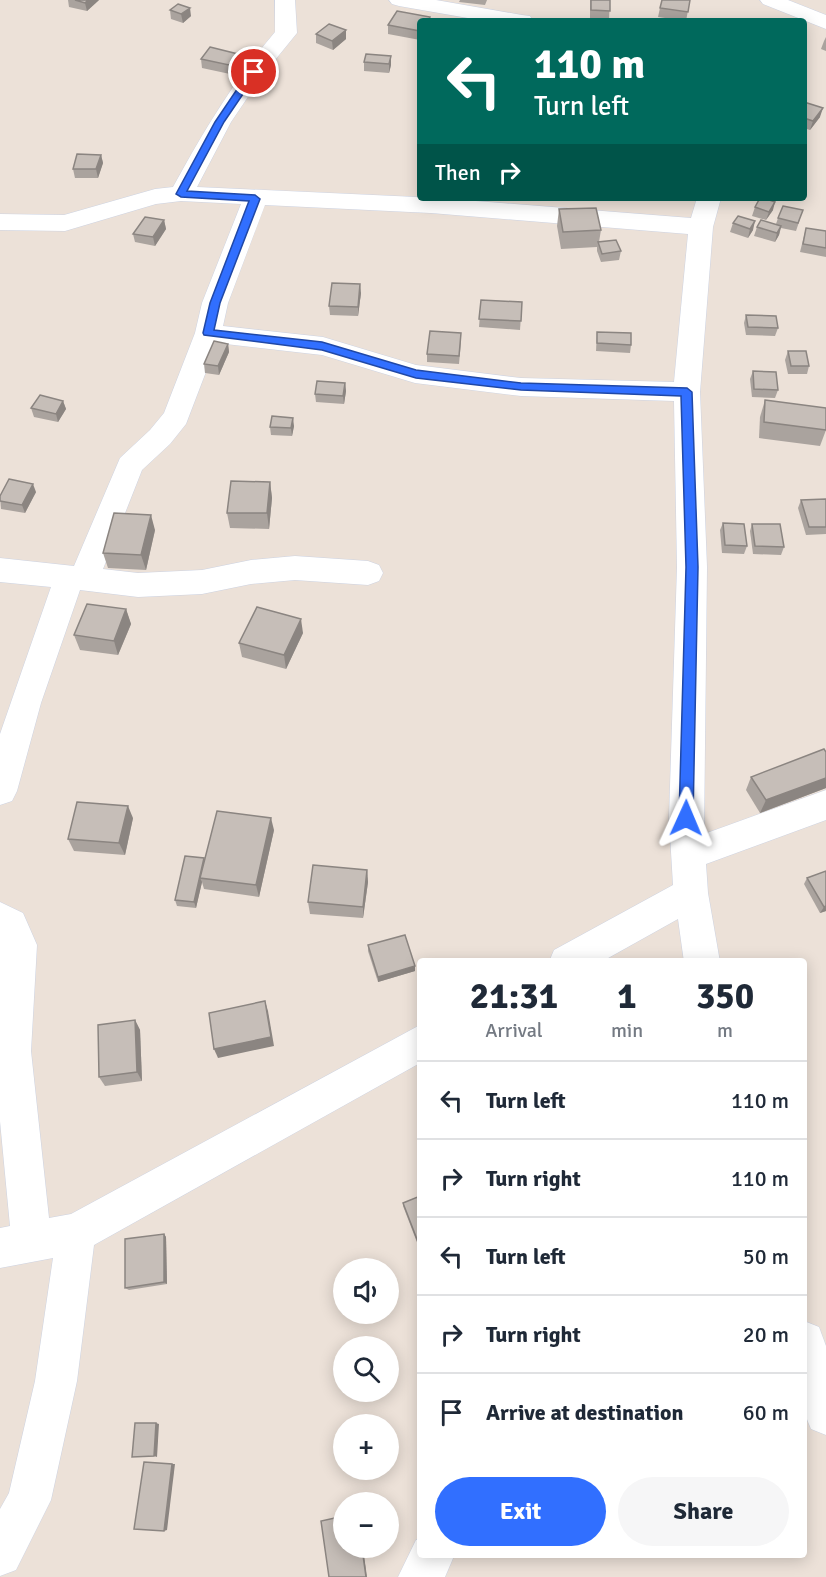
<!DOCTYPE html>
<meta charset="utf-8">
<style>
body{margin:0;font-family:Signika,sans-serif;background:#f6f6f7;color:#1f2937;height:100vh;display:flex;flex-direction:column;font-size:22px;white-space:nowrap}
*{box-sizing:border-box;margin:0}
p{font-size:20px;color:#747a83}
.icon{flex:none;width:33px;height:33px;fill:none;stroke:currentColor;stroke-width:2;stroke-linecap:round;stroke-linejoin:round}
.map{position:relative;flex:1;overflow:hidden}
.sheet{position:absolute;left:417px;top:958px;width:390px;height:600px;display:flex;flex-direction:column;background:#fff;border-radius:6px;box-shadow:0 3px 15px #0003}
.sheet>*{flex:none}
.guide{position:absolute;left:417px;top:18px;width:390px;height:183px;border-radius:6px;box-shadow:0 3px 15px #0003;background:#00695c;color:#fff;overflow:hidden}
.tools{position:absolute;left:333px;top:1258px;display:grid;gap:12px}
.tools a{display:grid;place-items:center;width:66px;height:66px;border-radius:50%;background:#fff;box-shadow:0 3px 15px #0003;font-size:30px}
.pin{position:absolute;display:grid;place-items:center;width:51px;height:51px;color:#fff;margin:-26px;border:3px solid #fff;border-radius:50%;box-shadow:0 2px 6px #0007}
.me{position:absolute;width:66px;margin:-33px;rotate:1deg;stroke-linejoin:round;filter:drop-shadow(0 0 4px #0008)}
.turn{display:flex;align-items:center;gap:21px;height:126px;padding:0 18px;font-size:27px}
.turn .icon{width:78px;height:78px;stroke-width:2.5}
.turn b{display:block;font-size:42px;line-height:51px}
.then{display:flex;align-items:center;height:57px;padding:0 18px;background:#0003;gap:12px;font-size:22px}
.eta{display:flex;justify-content:space-evenly;align-items:center;height:102px;text-align:center}
.eta b{font-size:36px;font-weight:700;line-height:42px}
.action{display:flex;gap:12px;margin-top:auto;padding:12px 18px}
.action a{flex:1;height:69px;border-radius:36px;background:#316fff;color:#fff;font-size:24px;font-weight:700;line-height:69px;text-align:center}
.action a+a{background:#f6f6f7;color:#1f2937}
ul{padding:0;list-style:none}
li{display:flex;align-items:center;gap:18px;height:78px;padding:0 18px;border-top:2px solid #e0e1e3}
li div{flex:1}
li b{display:block;font-size:22px}
li em{font-style:normal}
.map>svg:first-child{display:block}
</style>
<div class="map">
<svg width="826" height="1577" viewBox="0 0 826 1577">
<rect width="100%" height="100%" fill="#ece1d8"/>
<g fill="none" stroke-linecap="round" stroke-linejoin="round">
<g stroke="#cdd3e2" stroke-width="1">
<g id="minor">
<path d="M275,0H295L297,33L262,76L231,122L197,187L438,198L691,218L697,198H721L713,227L700,392L707,567L704,834L826,790V820L706,864L708,893L720,962H684L678,919L601,962H549L554,950L673,885L669,818L677,567L674,401L521,396L415,383L322,355L217,343L186,424L170,444L142,470L103,569L138,573L202,570L251,560L295,556L368,561L379,565L383,573L379,581L368,585L295,580L251,584L202,594L138,597L80,590L41,703L17,791L12,801L0,805V734L51,587L0,582V558L74,566L120,458L150,430L164,413L195,333L202,303L241,204L181,201L156,204L65,231L0,230V214L64,215L155,189L173,187C203,132 234,80 275,32ZM265,205L431,213L688,234L674,382L521,378L416,365L323,337L223,326L228,303Z"/>
<path d="M389,0H436L522,15L530,16L533,21H485L399,6L392,4Z"/>
<path d="M760,0H788L826,15V29L763,4Z"/>
<path d="M0,902L23,913L37,945L31,1051L49,1218L71,1214L420,1025V1063L94,1245L77,1381L51,1500L16,1570L0,1576V1509L9,1493L35,1381L53,1258L0,1268V1228L10,1226L0,1121Z"/>
<path d="M804,1321L819,1327L826,1346V1435L811,1429L804,1412Z"/>
<path d="M420,1539V1556H454L445,1577H398L416,1540Z"/>
</g>
</g>
<use href="#minor" fill="#fff" fill-rule="evenodd"/>
</g>
<g fill="#aaa39e">
<path d="M68,0H99L87,11L69,7Z"/>
<path d="M460,0H487L485,5L459,2Z"/>
<path d="M590,0H610L609,19H590Z"/>
<path d="M690,0L686,21L658,17L660,8Z"/>
<path d="M170,10L191,16L183,23L171,19Z"/>
<path d="M430,17V21H420V40L388,34V25Z"/>
<path d="M346,30V39L333,50L316,43V34Z"/>
<path d="M826,37V51L821,49L824,41Z"/>
<path d="M391,56V65L389,73L364,71V62Z"/>
<path d="M201,59L239,63L230,74L202,68Z"/>
<path d="M804,102L820,117L810,130L804,128Z"/>
<path d="M101,155L103,163L98,178H75L73,169Z"/>
<path d="M755,207L773,210L766,220L752,216Z"/>
<path d="M559,209L601,230L599,242L621,251L619,260L601,262L597,251V247L561,249L557,226Z"/>
<path d="M778,218L800,219L796,231L781,228L779,235L775,242L754,236L757,227L776,224Z"/>
<path d="M164,220L166,229L155,246L135,242L133,234Z"/>
<path d="M733,223L753,230L748,238L730,232Z"/>
<path d="M806,228L826,231V257L800,252Z"/>
<path d="M361,293L358,316L330,315L329,306Z"/>
<path d="M481,300L522,302L520,330L479,327Z"/>
<path d="M746,315L778,328L775,336L746,335L744,323Z"/>
<path d="M597,332L631,345L630,353L596,351Z"/>
<path d="M461,342L459,364L427,362V354Z"/>
<path d="M228,344L229,352L219,375L205,373L204,364Z"/>
<path d="M788,351L809,366L807,374H788L785,360Z"/>
<path d="M753,371L778,390L775,398L752,397L750,379Z"/>
<path d="M345,383L346,391L344,404L316,402L315,394Z"/>
<path d="M765,400L826,430L820,446L759,438L760,417Z"/>
<path d="M63,401L66,409L58,422L34,417L31,408Z"/>
<path d="M294,426L292,436L271,435L270,427Z"/>
<path d="M270,482L272,498L269,529L230,528L227,513Z"/>
<path d="M36,492L25,513L1,509L0,496Z"/>
<path d="M826,499V534L806,535L798,508L801,500Z"/>
<path d="M723,523L747,546L744,554L722,553L720,530Z"/>
<path d="M752,524L784,547L781,555L753,554L750,531Z"/>
<path d="M155,530L146,570L108,568L103,553Z"/>
<path d="M126,609L131,624L118,655L80,650L74,635Z"/>
<path d="M303,633L286,669L242,657L239,643Z"/>
<path d="M826,752V788L760,813L746,790L751,777Z"/>
<path d="M133,818L125,855L74,851L68,839Z"/>
<path d="M274,830L259,897L204,889L202,882L196,908L177,906L175,900L204,858V861Z"/>
<path d="M367,870L368,882L363,918L310,914L308,902Z"/>
<path d="M826,871V911L820,913L804,884L807,878Z"/>
<path d="M368,945L415,971L378,982L368,951Z"/>
<path d="M135,1020L140,1030L142,1081L105,1086L99,1077Z"/>
<path d="M420,1196V1244L418,1245L403,1206V1203Z"/>
<path d="M164,1234L166,1237L167,1284L129,1290L125,1288Z"/>
</g>
<g fill="#8b8581">
<path d="M88,0H99L87,11L85,3Z"/>
<path d="M190,8L191,16L183,23L181,14Z"/>
<path d="M346,30V39L333,50L332,41Z"/>
<path d="M238,54L239,63L230,74L229,65Z"/>
<path d="M391,56V65L389,73V64Z"/>
<path d="M823,108L820,117L810,130L813,121Z"/>
<path d="M101,155L103,163L98,178L96,169Z"/>
<path d="M775,202L773,210L766,220L769,212Z"/>
<path d="M164,220L166,229L155,246L153,237Z"/>
<path d="M755,221L753,230L748,238L750,229Z"/>
<path d="M781,226L779,235L775,242L777,233Z"/>
<path d="M360,284L361,293L358,316V307Z"/>
<path d="M228,344L229,352L219,375L218,366Z"/>
<path d="M345,383L346,391L344,404L343,396Z"/>
<path d="M63,401L66,409L58,422L56,414Z"/>
<path d="M293,418L294,426L292,436L291,428Z"/>
<path d="M270,482L272,498L269,529L267,513Z"/>
<path d="M33,484L36,492L25,513L22,505Z"/>
<path d="M151,515L155,530L146,570L141,555Z"/>
<path d="M126,609L131,624L118,655L114,641Z"/>
<path d="M301,619L303,633L286,669L284,655Z"/>
<path d="M826,778V788L760,813L766,800Z"/>
<path d="M128,806L133,818L125,855L119,843Z"/>
<path d="M271,818L274,830L259,897L256,885Z"/>
<path d="M204,858L206,864L200,878L202,882L196,908L194,902Z"/>
<path d="M367,870L368,882L363,918V907Z"/>
<path d="M826,906V911L820,913L824,907Z"/>
<path d="M415,966V971L378,982V977Z"/>
<path d="M265,1001L268,1011L274,1046L218,1058L214,1049Z"/>
<path d="M135,1020L140,1030L142,1081L137,1072Z"/>
<path d="M164,1234L166,1237L167,1284L164,1282Z"/>
<path d="M156,1423L159,1424L157,1457L154,1456Z"/>
<path d="M172,1464H175L167,1530L164,1531Z"/>
<path d="M362,1548H363L367,1577H366Z"/>
</g>
<g fill="#c6beb8" stroke="#8b8581" stroke-width="1.5">
<path d="M75,0H88L85,3Z"/>
<path d="M591,0H610V11L591,10Z"/>
<path d="M662,0H690L688,12L660,8Z"/>
<path d="M178,4L190,8L181,14L170,10Z"/>
<path d="M397,11L430,17L428,21H420V31L388,25Z"/>
<path d="M329,24L346,30L332,41L316,34Z"/>
<path d="M210,47L238,54L229,65L201,59Z"/>
<path d="M366,54L391,56L389,64L364,62Z"/>
<path d="M804,102L823,108L813,121L804,118Z"/>
<path d="M77,154L101,155L96,169H73Z"/>
<path d="M760,198H764L775,202L769,212L755,207Z"/>
<path d="M783,206L803,210L798,223L778,218Z"/>
<path d="M596,208L601,230L563,232L559,209Z"/>
<path d="M738,216L755,221L750,229L733,223Z"/>
<path d="M145,217L164,220L153,237L133,234Z"/>
<path d="M761,220L781,226L777,233L757,227Z"/>
<path d="M806,228L826,231V248L803,244Z"/>
<path d="M616,240L621,251L602,254L598,242Z"/>
<path d="M332,283L360,284L358,307L329,306Z"/>
<path d="M481,300L522,302L521,321L479,319Z"/>
<path d="M746,315L776,316L778,328L748,327Z"/>
<path d="M430,331L461,333L459,356L427,354Z"/>
<path d="M597,332L631,333V345L597,343Z"/>
<path d="M214,341L228,344L218,366L204,364Z"/>
<path d="M788,351H806L809,366H791Z"/>
<path d="M753,371L776,372L778,390L754,389Z"/>
<path d="M317,381L345,383L343,396L315,394Z"/>
<path d="M40,395L63,401L56,414L31,408Z"/>
<path d="M765,400L826,408V430L764,422Z"/>
<path d="M272,416L293,418L291,428L270,427Z"/>
<path d="M9,479L33,484L22,505L0,501V496Z"/>
<path d="M231,481L270,482L267,513H227Z"/>
<path d="M826,499V527H809L801,500Z"/>
<path d="M114,513L151,515L141,555L103,553Z"/>
<path d="M723,523L744,524L747,546L725,545Z"/>
<path d="M752,524H780L784,547L755,546Z"/>
<path d="M87,604L126,609L114,641L74,635Z"/>
<path d="M257,607L301,619L284,655L239,643Z"/>
<path d="M824,749L826,752V778L766,800L751,777Z"/>
<path d="M77,802L128,806L119,843L68,839Z"/>
<path d="M217,811L271,818L256,885L200,878Z"/>
<path d="M185,856L204,858L194,902L175,900Z"/>
<path d="M313,865L367,870L363,907L308,902Z"/>
<path d="M826,871V906L824,907L807,878Z"/>
<path d="M405,935L415,966L378,977L368,945Z"/>
<path d="M265,1001L271,1037L214,1049L209,1013Z"/>
<path d="M135,1020L137,1072L99,1077L98,1025Z"/>
<path d="M420,1196V1241L418,1242L403,1203Z"/>
<path d="M164,1234V1282L125,1288V1239Z"/>
<path d="M135,1423H156L154,1456L132,1457Z"/>
<path d="M144,1462L172,1464L164,1531L134,1529Z"/>
<path d="M344,1516V1548H362L366,1577H329L321,1521Z"/>
</g>
<path fill="#316fff" stroke="#2048a6" stroke-width="1.5" d="M250,70L258,72L224,122L187,191L255,195L260,199L220,303L214,330L322,342L416,370L521,383L687,388L692,392L698,567L693,818L691,823H681L679,818L686,567L681,396L521,390L416,378L322,350L204,335L203,333L210,303L249,201L181,197L176,194L215,122Z"/>
</svg>
<div class="tools">
<a><svg class="icon" aria-label="sound" viewBox="0 0 24 24"><path d="M4 9h4l5-4v14l-5-4H4zM17 9q2 3 0 6"/></svg></a>
<a><svg class="icon" aria-label="search" viewBox="0 0 24 24"><circle cx="10" cy="10" r="6"/><path d="M15 15l6 6"/></svg></a>
<a>+</a>
<a>−</a>
</div>
<div class="pin" style="left:254px;top:72px;background:#d93025"><svg class="icon" aria-label="arrive" viewBox="0 0 24 24"><path d="M6 21V4h12l-3 4 3 4H6"/></svg></div>
<svg class="me" style="left:686px;top:818px" viewBox="-20 -20 40 40"><path d="M0-17L14 15 0 8-14 15z" fill="#316fff" stroke="#fff" stroke-width="4"/></svg>
<div class="guide">
<div class="turn"><svg class="icon" aria-label="left" viewBox="0 0 24 24"><path d="M17 20v-9H6M10 6l-5 5 5 5"/></svg><div><b>110 m</b>Turn left</div></div>
<div class="then">Then<svg class="icon" aria-label="right" viewBox="0 0 24 24"><path d="M7 20v-9h11M14 6l5 5-5 5"/></svg></div>
</div>
<section class="sheet">
<div class="eta">
<div><b>21:31</b><p>Arrival</p></div>
<div><b>1</b><p>min</p></div>
<div><b>350</b><p>m</p></div>
</div>
<ul>
<li><svg class="icon" aria-label="left" viewBox="0 0 24 24"><path d="M17 20v-9H6M10 6l-5 5 5 5"/></svg><div><b>Turn left</b></div><em>110 m</em></li>
<li><svg class="icon" aria-label="right" viewBox="0 0 24 24"><path d="M7 20v-9h11M14 6l5 5-5 5"/></svg><div><b>Turn right</b></div><em>110 m</em></li>
<li><svg class="icon" aria-label="left" viewBox="0 0 24 24"><path d="M17 20v-9H6M10 6l-5 5 5 5"/></svg><div><b>Turn left</b></div><em>50 m</em></li>
<li><svg class="icon" aria-label="right" viewBox="0 0 24 24"><path d="M7 20v-9h11M14 6l5 5-5 5"/></svg><div><b>Turn right</b></div><em>20 m</em></li>
<li><svg class="icon" aria-label="arrive" viewBox="0 0 24 24"><path d="M6 21V4h12l-3 4 3 4H6"/></svg><div><b>Arrive at destination</b></div><em>60 m</em></li>
</ul>
<div class="action"><a>Exit</a><a>Share</a></div>
</section>
</div>
